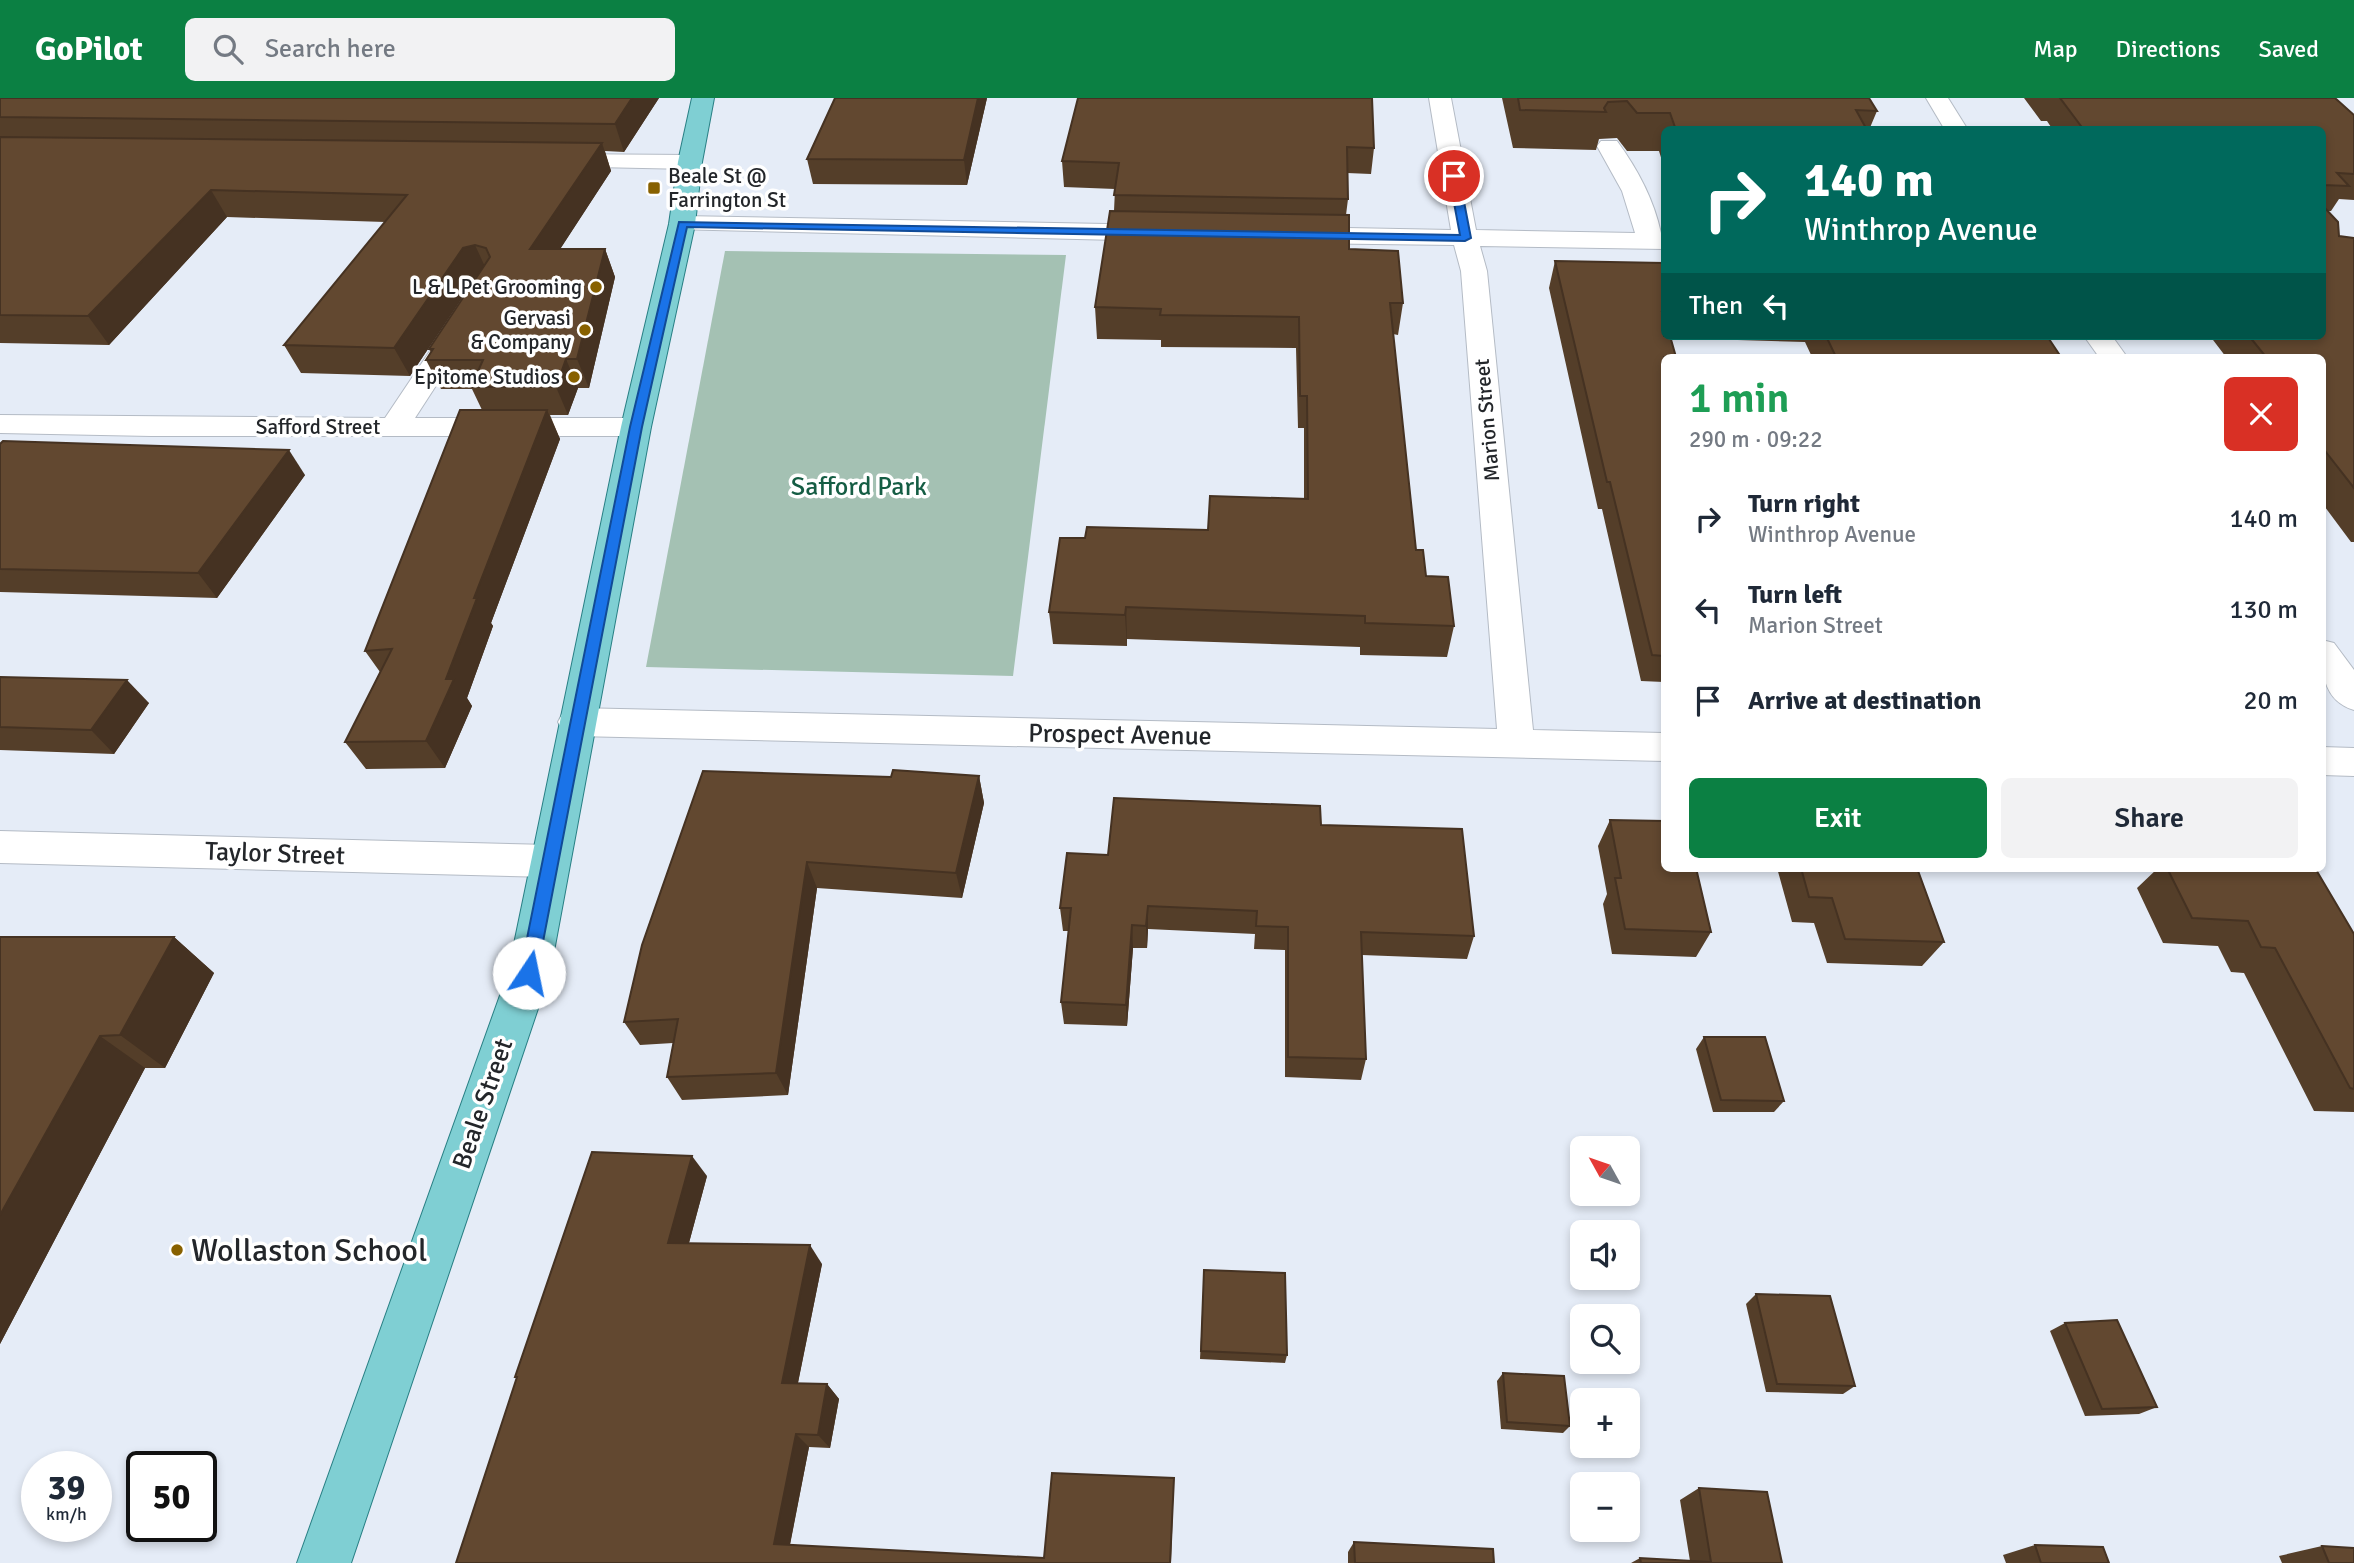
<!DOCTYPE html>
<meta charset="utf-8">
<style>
body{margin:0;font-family:Signika,sans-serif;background:#f2f2f3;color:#1f2937;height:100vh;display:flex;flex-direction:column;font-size:26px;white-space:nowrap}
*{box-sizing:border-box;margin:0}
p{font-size:23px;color:#747a83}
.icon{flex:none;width:38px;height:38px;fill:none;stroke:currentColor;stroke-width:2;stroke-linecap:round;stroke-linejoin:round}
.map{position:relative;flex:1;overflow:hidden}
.details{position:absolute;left:1661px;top:256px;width:665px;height:518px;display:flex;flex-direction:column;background:#fff;border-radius:10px;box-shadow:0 4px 10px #0003}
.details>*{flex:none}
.guide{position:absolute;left:1661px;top:28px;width:665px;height:214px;border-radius:10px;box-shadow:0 4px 10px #0003;background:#00695c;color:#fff;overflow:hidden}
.needle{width:46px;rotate:310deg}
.controls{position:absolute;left:1570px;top:1038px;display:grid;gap:14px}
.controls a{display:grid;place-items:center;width:70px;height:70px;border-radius:10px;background:#fff;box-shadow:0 4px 10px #0003;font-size:35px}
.speed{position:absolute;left:21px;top:1353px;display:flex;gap:14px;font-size:35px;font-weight:700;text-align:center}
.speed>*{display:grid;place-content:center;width:91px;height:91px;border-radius:50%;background:#fff;box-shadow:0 4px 10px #0003;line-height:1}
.speed small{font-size:18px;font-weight:400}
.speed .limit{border:4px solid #111;border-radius:10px;background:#fff;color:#111}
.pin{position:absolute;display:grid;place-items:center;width:60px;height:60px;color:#fff;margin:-30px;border:4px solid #fff;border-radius:50%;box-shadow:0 2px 7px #0007}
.me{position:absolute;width:77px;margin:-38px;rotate:11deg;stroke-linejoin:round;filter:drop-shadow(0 0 5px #0008)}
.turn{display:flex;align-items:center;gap:24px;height:147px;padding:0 28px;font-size:32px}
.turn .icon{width:91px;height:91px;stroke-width:2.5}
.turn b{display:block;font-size:49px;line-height:60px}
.then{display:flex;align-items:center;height:66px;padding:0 28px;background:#0003;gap:14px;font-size:26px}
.round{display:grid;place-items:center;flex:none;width:74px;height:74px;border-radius:10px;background:#f2f2f3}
.head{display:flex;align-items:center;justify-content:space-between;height:119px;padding:0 28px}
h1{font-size:42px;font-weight:600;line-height:52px;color:#1e9e55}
.action{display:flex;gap:14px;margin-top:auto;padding:14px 28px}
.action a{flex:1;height:80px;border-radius:10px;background:#0b8043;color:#fff;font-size:28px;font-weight:600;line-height:80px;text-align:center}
.action a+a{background:#f2f2f3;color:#1f2937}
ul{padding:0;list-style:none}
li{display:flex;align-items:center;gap:21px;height:91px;padding:0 28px}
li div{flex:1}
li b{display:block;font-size:26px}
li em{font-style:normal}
header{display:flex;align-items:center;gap:42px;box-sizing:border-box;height:98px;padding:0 35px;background:#0b8043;color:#fff}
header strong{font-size:33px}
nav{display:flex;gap:38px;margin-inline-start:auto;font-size:24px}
.search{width:490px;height:63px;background:#f2f2f3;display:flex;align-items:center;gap:18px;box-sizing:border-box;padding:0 24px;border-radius:10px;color:#747a83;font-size:26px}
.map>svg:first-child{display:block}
</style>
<header>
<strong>GoPilot</strong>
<div class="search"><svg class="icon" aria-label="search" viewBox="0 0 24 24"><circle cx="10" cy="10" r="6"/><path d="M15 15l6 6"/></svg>Search here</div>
<nav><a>Map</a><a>Directions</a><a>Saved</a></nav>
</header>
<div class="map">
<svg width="2354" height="1465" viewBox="0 0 2354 1465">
<rect width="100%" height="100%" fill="#e5ecf7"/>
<path fill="#a4c1b3" d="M725,153L1066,157L1013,578L646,569Z"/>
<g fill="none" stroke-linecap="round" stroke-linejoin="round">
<g stroke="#b4bbc5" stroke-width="2">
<g id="minor">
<path d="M1429,0H1451L1476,132L1635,135L1622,93L1597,48L1601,43H1617C1637,70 1654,102 1661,135H1664V151L1480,148L1487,173L1533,632L1664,635V663L576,638L563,634L558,624L563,614L576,610L1497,631L1461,173L1454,147L1295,145L1286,142L1282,137L1286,132L1295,129L1451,132Z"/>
<path d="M1926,0H1948L1968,32H1945Z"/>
<path d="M555,56L690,57L698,59L702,64L698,69L690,71L547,68L543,63L547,58Z"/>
<path d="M682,118L1158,127L1167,130L1171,135L1167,140L1158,143L673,131L669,126L673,121Z"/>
<path d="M460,221L470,223L474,229L415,320H636L646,323L651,329L646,335L636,338H151L0,335V317L385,320L450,223Z"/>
<path d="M2084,238H2112L2127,259H2099Z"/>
<path d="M2322,542L2334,545L2354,572V612C2321,602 2322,571 2322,542Z"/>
<path d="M2322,649L2354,650V678L2322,677Z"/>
<path d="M0,733L550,747L564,752L570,763L564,774L550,779L0,765Z"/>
</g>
</g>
<g stroke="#287f84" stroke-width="2">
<path id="major" d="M692,0H714L702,64L695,126L651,329L550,875L351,1465H297L508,875L621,329L669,126L678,64Z"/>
</g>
<use href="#minor" fill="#fff" fill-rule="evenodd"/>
<use href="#major" fill="#7fcfd3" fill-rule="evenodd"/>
</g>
<g fill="#543e29">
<path d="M0,0H659L624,54L605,53L611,73L560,151H605L615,179L589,290H578L568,317H550L560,341L491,525L493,528L467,600L472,608L445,670L366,671L345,644L380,574L365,553L482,312L472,291H441L426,262L431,254L429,251L477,178L476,179L410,278L301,275L284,247L385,124L227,119L109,247L0,245Z"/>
<path d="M987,0L967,87L813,86L807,61Z"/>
<path d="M1078,0L1374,50L1371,76L1347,75L1348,101L1346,117L1349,151L1403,205L1398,237L1393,236L1416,452L1426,478L1454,528L1447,559L1360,557V549L1127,541V548L1053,546L1049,514L1085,440L1208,432L1304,401V330H1298L1296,250L1161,249V242L1097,241L1095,209L1114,113L1115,91L1064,89L1062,63Z"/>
<path d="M1502,0H1869L1877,13L1869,32H1664V69L1659,53H1627L1617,40L1599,41L1596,52L1513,50Z"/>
<path d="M2024,0H2335L2354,17V102L2339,101L2331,113H2328L2339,138L2354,140V444H2351L2322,405V259H2226L2210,238H2322V32H2053L2047,23H2041Z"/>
<path d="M1555,163L1664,165V238H2047L2061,259H1812L1805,244L1670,240L1664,259V584L1641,583L1602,411H1598L1549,190Z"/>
<path d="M0,346L305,377L217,500L0,494Z"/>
<path d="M0,579L149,605L114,656L0,652Z"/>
<path d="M979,678L984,705L962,800L817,790L788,997L682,1002L667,979L673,945L640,947L624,924L891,679Z"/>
<path d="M1610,722L1711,834L1696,859L1612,856L1603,806L1607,796L1598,748Z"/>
<path d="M1321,727L1474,838L1467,861L1362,857L1366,961L1361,982L1285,979V852L1254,851L1255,836L1148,831L1147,850H1133L1127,928L1064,926L1061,904L1069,833H1063L1060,810L1108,757Z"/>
<path d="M1777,770H1917L1944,844L1922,868L1827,865L1814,825L1792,824Z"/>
<path d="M2158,770H2315L2354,836V1014L2314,1013L2244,875L2231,874L2218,848L2163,845L2137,790Z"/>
<path d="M0,839H174L214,875L165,970H145L0,1246Z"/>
<path d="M1704,939L1784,1003L1774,1014H1713L1696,951Z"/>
<path d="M707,1078L689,1145L822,1166L798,1285L827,1286L839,1301L830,1350L809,1349L790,1447L1044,1460L1174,1380L1171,1465H456L517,1280L515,1279Z"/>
<path d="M1204,1172L1287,1257L1285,1265L1200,1261Z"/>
<path d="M1756,1196L1855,1288L1843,1296L1766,1294L1746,1206Z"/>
<path d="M2065,1225L2157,1309L2139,1316L2085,1318L2050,1233Z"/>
<path d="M1503,1275L1570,1328L1563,1335L1501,1331L1497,1283Z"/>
<path d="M1699,1390L1782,1465H1631L1640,1460L1690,1463L1680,1402Z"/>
<path d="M1354,1444L1494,1465H1348V1454Z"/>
<path d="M2035,1447L2109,1465H2006L2003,1457Z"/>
<path d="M2322,1448L2354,1465H2282L2279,1458Z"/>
</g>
<g fill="#453222">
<path d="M632,0H659L624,54L615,26Z"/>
<path d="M978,0H987L967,87L964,62Z"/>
<path d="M602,45L611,73L542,179L530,151Z"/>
<path d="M211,92L227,119L109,247L88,218Z"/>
<path d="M475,147L488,175L476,179L410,278L394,250L463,150Z"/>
<path d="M605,151L615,179L589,290L577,261Z"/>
<path d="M566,261L578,290L568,317L556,289Z"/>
<path d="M547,312L560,341L491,525L493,528L467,600L472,608L445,670L426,643L474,500Z"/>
<path d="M289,352L305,377L217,500L198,475Z"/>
<path d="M1126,509L1127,541V548L1125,517Z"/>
<path d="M127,582L149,605L114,656L91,632Z"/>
<path d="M979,678L984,705L962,800L956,775Z"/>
<path d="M807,764L817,790L788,997L776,975Z"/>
<path d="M1148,808V831L1147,850L1146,828Z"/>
<path d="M1132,827L1133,850L1127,928L1126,907Z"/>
<path d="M174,839L214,875L165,970L120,937Z"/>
<path d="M100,938L145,970L0,1246V1117Z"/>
<path d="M692,1058L707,1078L684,1163L668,1145Z"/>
<path d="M810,1147L822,1166L795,1299L782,1285Z"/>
<path d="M827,1286L839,1301L830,1350L818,1337Z"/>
<path d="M796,1336L809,1349L788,1456L774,1446Z"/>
</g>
<g fill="#624830" stroke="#453222" stroke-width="2">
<path d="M0,0H632L615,26L0,19Z"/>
<path d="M835,0H978L964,62L807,61Z"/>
<path d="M1078,0H1372L1374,50L1347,49L1348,101L1114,97L1119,65L1062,63Z"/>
<path d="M1518,0H1869L1877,13L1856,12L1867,32H1676L1670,15H1637L1627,3L1608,4L1604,10L1606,14L1520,12Z"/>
<path d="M2060,0H2335L2354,17V76L2337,75L2349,88L2322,87V32H2084Z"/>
<path d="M0,39L602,45L530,151H605L577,261H566L556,289H471L483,262H426L433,251H429L490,159L486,150L475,147L463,150L394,250L284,247L407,97L211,92L88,218L0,217Z"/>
<path d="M2322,107L2338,124L2339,138L2354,140V390L2322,349V259H2266L2249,238H2322Z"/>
<path d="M1110,113L1349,117V151L1398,153L1403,205H1390L1416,452H1423L1426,478L1448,479L1454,528L1365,525V518L1126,509L1125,517L1049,514L1060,440H1085L1087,429L1208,432L1210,398L1308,401L1307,298H1300L1299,219L1160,217L1161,211L1095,209Z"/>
<path d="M1555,163L1664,165V214H1662L1664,220V238H1670L1676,259H1664V558L1652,557L1610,384H1607Z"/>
<path d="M1826,238H2047L2061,259H1836Z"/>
<path d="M460,312H547L474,500H477L446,581H454L426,643L345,644L392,551L365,553Z"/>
<path d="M3,343L289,352L198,475L0,471V346Z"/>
<path d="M0,579L127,582L91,632L0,629Z"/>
<path d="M893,672L979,678L956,775L807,764L776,975L667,979L678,921L624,924L642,847L703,673L891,679Z"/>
<path d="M1114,700L1320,708L1321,727L1462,731L1474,838L1361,834L1366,961L1288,959V829L1256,828L1257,813L1148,808L1146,828L1132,827L1126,907L1061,904L1071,810H1060L1067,755L1108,757Z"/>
<path d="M1610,722L1664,723V770H1696L1711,834L1625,831L1615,780H1621Z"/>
<path d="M1801,770H1917L1944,844L1845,841L1832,800L1809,799Z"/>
<path d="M2167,770H2315L2354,836V991L2350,990L2275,850L2261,849L2248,823L2192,820Z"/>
<path d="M0,839H174L120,937L100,938L0,1117Z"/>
<path d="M1704,939H1765L1784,1003L1721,1002Z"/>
<path d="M592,1054L692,1058L668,1145L810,1147L782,1285L827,1286L818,1337L796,1336L774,1446L1044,1460L1052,1375L1174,1380L1170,1465H456L517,1279H515Z"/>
<path d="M1204,1172L1285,1175L1287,1257L1201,1253Z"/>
<path d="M1756,1196L1830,1198L1855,1288L1777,1286Z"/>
<path d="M2117,1222L2157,1309L2102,1311L2065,1225Z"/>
<path d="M1503,1275L1564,1278L1570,1328L1507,1324Z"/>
<path d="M1699,1390L1767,1394L1782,1465H1641L1640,1460L1711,1464Z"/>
<path d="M1354,1444L1493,1451L1494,1465H1355Z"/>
<path d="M2035,1447L2103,1449L2109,1465H2041Z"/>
<path d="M2322,1448L2354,1450V1465H2329Z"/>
</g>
<path fill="#1a73e8" stroke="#114b97" stroke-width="2" d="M1454,75L1459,78L1471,140L1465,143L687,129L642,329L537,875L535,880L529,882L523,880L520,875L630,329L679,124L1460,137L1449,78Z"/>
<g fill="#886100" stroke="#fff" stroke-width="2.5">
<rect x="647" y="83" width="14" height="14" rx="3.5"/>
<circle cx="596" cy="189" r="7"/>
<circle cx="585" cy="232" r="7"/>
<circle cx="574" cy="279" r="7"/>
<circle cx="177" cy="1152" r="7"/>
</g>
<g text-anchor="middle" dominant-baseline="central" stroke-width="7" stroke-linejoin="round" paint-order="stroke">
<g font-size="21" fill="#23262a" stroke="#fff" text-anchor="end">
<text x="668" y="78" text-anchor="start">Beale St @<tspan x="668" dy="24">Farrington St</tspan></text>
<text x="582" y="189">L &amp; L Pet Grooming</text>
<text x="571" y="220">Gervasi<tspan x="571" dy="24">&amp; Company</tspan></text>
<text x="560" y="279">Epitome Studios</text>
</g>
<g font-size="21" fill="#23262a" stroke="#fff">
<text transform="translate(1487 322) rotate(-95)">Marion Street</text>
<text x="318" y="329">Safford Street</text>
</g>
<g font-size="26" fill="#155d44" stroke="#fff">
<text x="859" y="389">Safford Park</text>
</g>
<g font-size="26" fill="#23262a" stroke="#fff">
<text transform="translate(1120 637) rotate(1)">Prospect Avenue</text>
<text transform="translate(275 756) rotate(2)">Taylor Street</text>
<text transform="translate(483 1006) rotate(-71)">Beale Street</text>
</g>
<g font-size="32" fill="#23262a" stroke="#fff" text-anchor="start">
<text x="191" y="1152">Wollaston School</text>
</g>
</g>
</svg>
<div class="controls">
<a><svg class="needle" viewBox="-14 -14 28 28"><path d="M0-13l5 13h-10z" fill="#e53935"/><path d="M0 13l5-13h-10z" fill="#747a83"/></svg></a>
<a><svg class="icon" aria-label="sound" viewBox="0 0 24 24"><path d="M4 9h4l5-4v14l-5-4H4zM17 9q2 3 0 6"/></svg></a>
<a><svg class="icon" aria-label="search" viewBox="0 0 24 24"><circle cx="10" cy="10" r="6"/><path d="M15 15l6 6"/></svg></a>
<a>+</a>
<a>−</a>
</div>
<div class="speed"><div>39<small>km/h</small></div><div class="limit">50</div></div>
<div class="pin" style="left:1454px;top:78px;background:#d93025"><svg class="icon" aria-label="arrive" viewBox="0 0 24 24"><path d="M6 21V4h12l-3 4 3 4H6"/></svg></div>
<svg class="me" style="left:529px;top:875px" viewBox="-20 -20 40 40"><circle r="19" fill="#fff"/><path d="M0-13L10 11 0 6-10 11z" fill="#1a73e8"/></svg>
<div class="guide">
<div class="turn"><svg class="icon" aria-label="right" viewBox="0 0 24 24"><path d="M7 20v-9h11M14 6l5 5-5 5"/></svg><div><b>140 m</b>Winthrop Avenue</div></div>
<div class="then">Then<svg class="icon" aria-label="left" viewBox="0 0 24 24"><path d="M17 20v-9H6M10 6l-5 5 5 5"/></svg></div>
</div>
<section class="details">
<div class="head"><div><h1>1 min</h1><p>290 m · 09:22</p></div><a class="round" style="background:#d93025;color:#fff"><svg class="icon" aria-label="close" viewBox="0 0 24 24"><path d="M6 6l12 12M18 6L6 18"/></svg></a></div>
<ul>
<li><svg class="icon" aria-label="right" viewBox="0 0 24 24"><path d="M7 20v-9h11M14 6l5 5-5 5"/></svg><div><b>Turn right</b><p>Winthrop Avenue</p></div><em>140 m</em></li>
<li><svg class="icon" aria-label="left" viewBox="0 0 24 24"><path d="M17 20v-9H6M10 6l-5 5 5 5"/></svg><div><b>Turn left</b><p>Marion Street</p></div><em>130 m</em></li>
<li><svg class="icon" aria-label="arrive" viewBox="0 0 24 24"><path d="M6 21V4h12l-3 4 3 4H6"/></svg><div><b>Arrive at destination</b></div><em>20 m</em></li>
</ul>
<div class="action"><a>Exit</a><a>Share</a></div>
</section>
</div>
